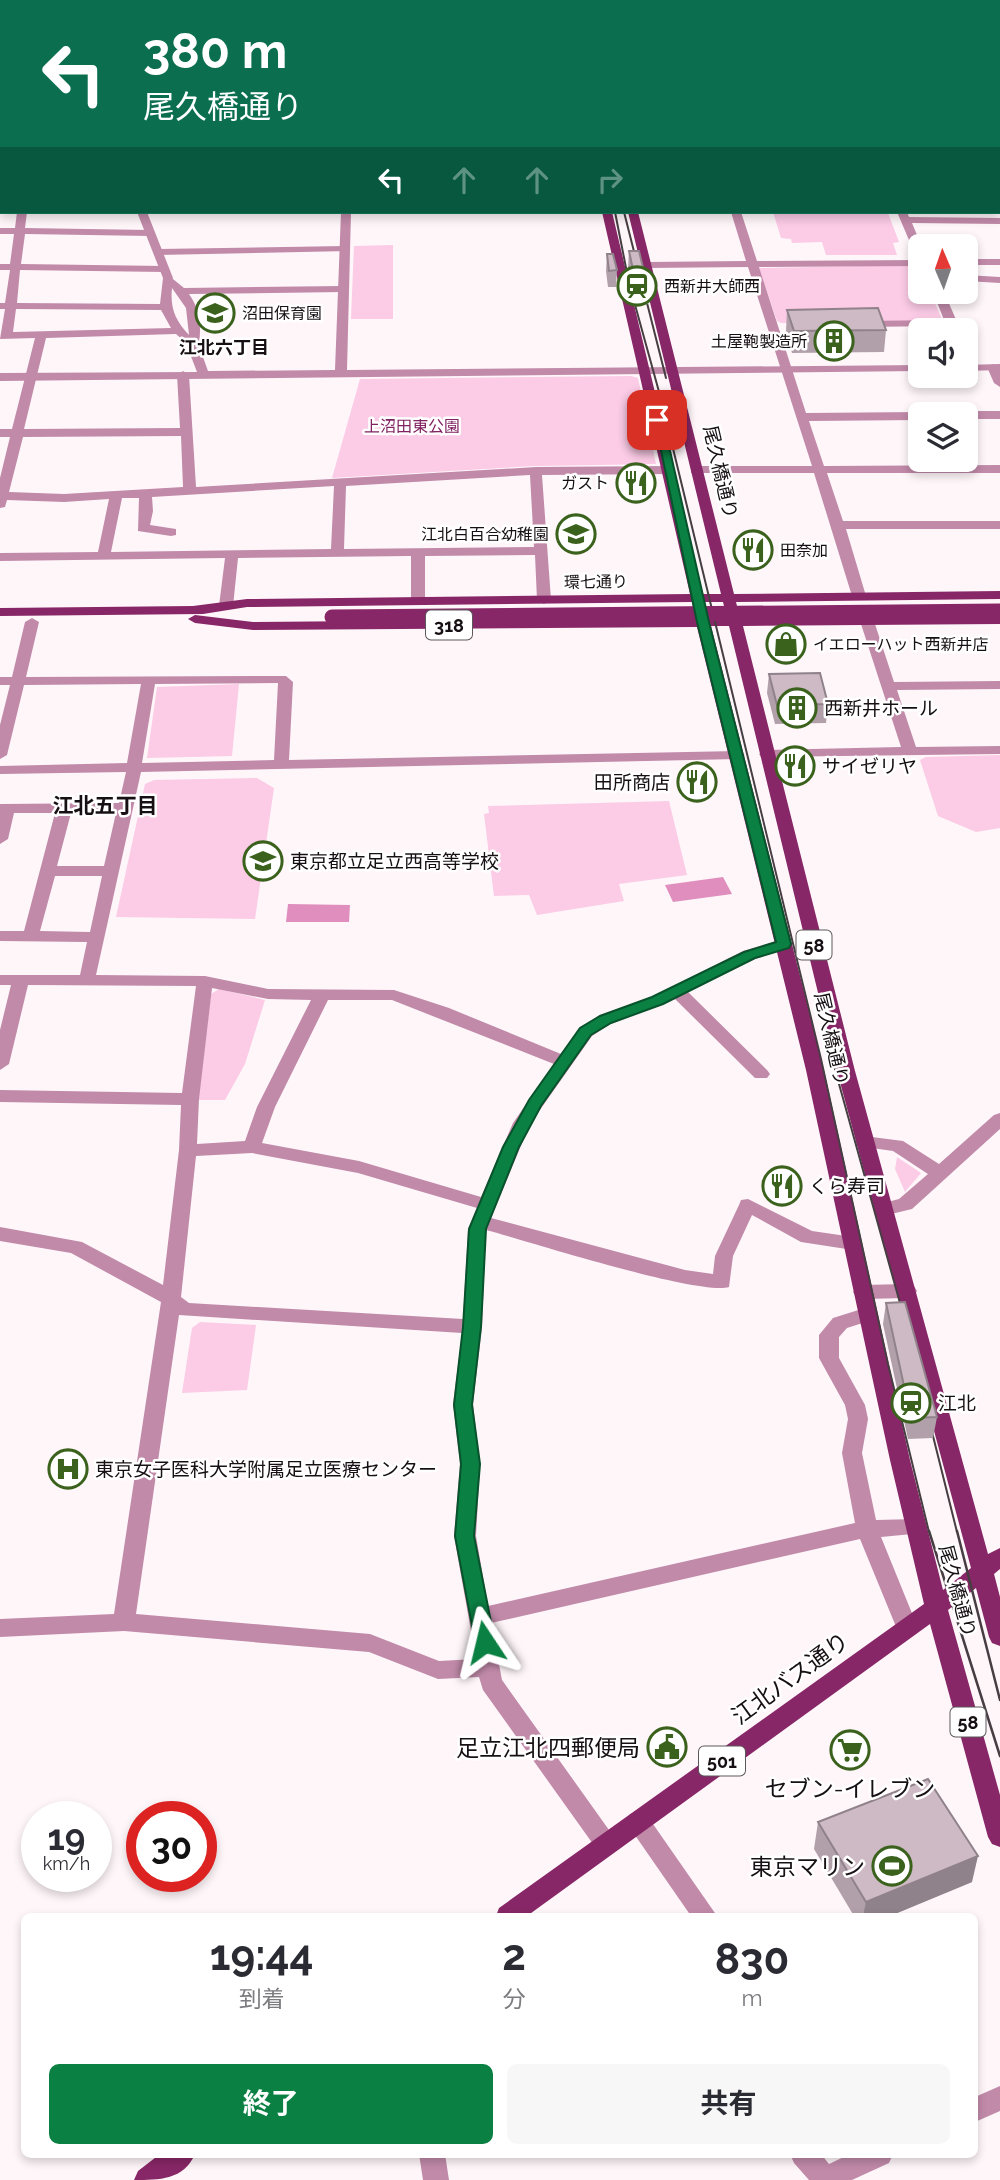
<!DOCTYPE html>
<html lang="ja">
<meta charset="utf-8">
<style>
body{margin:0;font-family:Raleway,"Noto Sans JP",sans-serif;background:#f7f7f7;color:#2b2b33;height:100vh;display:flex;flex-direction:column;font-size:26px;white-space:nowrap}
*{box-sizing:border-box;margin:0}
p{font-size:23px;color:#7c7c81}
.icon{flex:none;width:38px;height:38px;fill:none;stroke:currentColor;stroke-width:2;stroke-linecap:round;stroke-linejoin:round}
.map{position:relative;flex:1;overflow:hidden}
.side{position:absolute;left:21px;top:1913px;width:957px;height:245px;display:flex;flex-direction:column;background:#fff;border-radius:10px;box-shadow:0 4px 10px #0003}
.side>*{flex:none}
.hud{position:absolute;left:0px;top:0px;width:1001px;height:214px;box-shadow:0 4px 10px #0003;background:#0b6e4f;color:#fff;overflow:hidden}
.needle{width:46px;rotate:358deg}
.tools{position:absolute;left:908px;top:234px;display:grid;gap:14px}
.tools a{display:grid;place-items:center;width:70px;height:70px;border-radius:10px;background:#fff;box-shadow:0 4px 10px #0003;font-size:35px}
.speed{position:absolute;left:21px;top:1801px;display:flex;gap:14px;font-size:35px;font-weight:700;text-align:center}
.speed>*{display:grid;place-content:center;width:91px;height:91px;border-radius:50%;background:#fff;box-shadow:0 4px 10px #0003;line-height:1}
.speed small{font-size:18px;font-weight:400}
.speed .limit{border:10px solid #d22;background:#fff;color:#111}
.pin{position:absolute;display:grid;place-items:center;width:60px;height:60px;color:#fff;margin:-30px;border-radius:14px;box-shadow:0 4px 10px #0006}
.me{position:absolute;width:77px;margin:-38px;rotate:350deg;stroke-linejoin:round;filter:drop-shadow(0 0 5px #0008)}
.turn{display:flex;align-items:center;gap:24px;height:147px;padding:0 28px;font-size:32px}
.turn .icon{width:91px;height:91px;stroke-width:2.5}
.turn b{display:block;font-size:49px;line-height:60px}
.lanes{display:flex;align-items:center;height:66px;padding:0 28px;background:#0003;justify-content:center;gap:35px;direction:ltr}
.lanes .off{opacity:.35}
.eta{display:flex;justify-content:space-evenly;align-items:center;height:119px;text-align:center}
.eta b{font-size:42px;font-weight:700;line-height:49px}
.primary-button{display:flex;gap:14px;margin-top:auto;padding:14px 28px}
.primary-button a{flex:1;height:80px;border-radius:10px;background:#0b8043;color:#fff;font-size:28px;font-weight:700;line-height:80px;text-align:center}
.primary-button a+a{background:#f7f7f7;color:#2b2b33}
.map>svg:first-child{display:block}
</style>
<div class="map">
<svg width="1000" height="2180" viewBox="0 0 1000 2180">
<rect width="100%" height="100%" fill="#fff6fa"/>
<g fill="#fccbe6">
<path d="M773,212H885L888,213L899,242L893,243L897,255H826L822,242L792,243L791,239L781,238Z"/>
<path d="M393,245V319H351L354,246Z"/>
<path d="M916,265L920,270V292H930L942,319L937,322L781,323L777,321L759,268Z"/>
<path d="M631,376L638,378L656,464L535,466L332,478L360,379Z"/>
<path d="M239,684L232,756L147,758L157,687Z"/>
<path d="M1000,755V828L976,832L938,816L920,760L926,757Z"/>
<path d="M257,778L274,788L255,919L116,917L145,784L154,780Z"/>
<path d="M669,801L687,875L619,884L624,901L537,915L529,895L494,896L484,814L489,813L488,806Z"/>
<path d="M219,989L265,1000L245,1064L225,1100H198L211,994Z"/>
<path d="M897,1157L921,1173L905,1192L895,1169Z"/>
<path d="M200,1322L256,1325L247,1390L182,1393L192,1328Z"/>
</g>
<g fill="#df8ebd">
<path d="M723,877L732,894L673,902L665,885Z"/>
<path d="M288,904L350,905L349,922H286Z"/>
</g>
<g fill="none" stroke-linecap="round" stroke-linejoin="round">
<g fill="#c18aa9" fill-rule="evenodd">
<rect x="71" y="0" width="8" height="2"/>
<path d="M345,0H353L354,2H346Z"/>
<rect x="417" y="0" width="8" height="2"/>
<path d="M656,0H681L654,2Z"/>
<path d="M738,0H747L748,2H739Z"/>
<path d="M856,0H865L866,2H857Z"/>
<path d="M955,0H982L953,2Z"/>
<rect x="999" y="10" width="1" height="6"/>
<rect x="0" y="20" width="2" height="6"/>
<rect x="999" y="52" width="1" height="6"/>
<path d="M2,84V90L0,91V85Z"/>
<rect x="999" y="97" width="1" height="6"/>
<rect x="999" y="121" width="1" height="6"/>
<rect x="999" y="148" width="1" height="6"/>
<path d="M17,212H27L25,228L150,230L155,233L150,236L25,234L21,264L164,266L169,269L164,272L20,270L17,303L160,304L163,278L168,275L184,288L343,286L348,289L343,292L189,294C201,311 201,326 199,346L193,349L176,334L46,338L24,429L180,428L177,375L183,371L189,375L196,487L536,467L669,466L675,470L669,474L542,475L551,600L544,604L537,600L535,555L425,556V601L418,605L411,601V556L238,558L233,606L226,610L219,606L225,558L0,561V553L98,552L109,499L64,502L7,500L5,507L0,508V478L10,437H0V429H12L35,338L0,339L5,309H0V303H5L10,270H0V264H10L14,234H0V228H15ZM172,288L186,308L189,335C175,320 170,308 172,288ZM16,309L161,310L171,328L13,332ZM181,436L183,487L64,494L9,492L23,437ZM530,475L534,547L344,549L346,486ZM334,486L331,549L111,552L122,498H139L138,531L171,536L176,535V529L150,525L153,511L152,497Z"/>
<path d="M731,212H741L757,261L920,260V266L759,267L806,413L920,412L925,415H920V420L809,421L824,466L1000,465V473H827L843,521H1000V529H846L866,596L859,600L852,596L814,473H691V467L695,466H812L748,267L647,268L642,265L647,262L746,261Z"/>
<path d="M897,212H907L909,217L1000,218V224L912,223L922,247L920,257L915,254Z"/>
<path d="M345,246L349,247V251L158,255L153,252L158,249Z"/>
<rect x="966" y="259" width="34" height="6"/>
<path d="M966,275L1000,277V283L966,281Z"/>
<path d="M933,292H944L961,331H949L947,326L861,327L855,324L861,321L944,320Z"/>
<path d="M966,351L972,354L978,368L976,370L966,368Z"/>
<path d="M993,364L1000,370V387L994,383L987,367Z"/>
<path d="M966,411H1000V419H966V415H960Z"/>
<path d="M867,617L874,621L894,682L1000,681V689L897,690L916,747L1000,746V754L761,757L759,754L766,750L901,747L860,621Z"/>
<path d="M32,618L39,622L26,677L286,676L293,682L289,760L738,751L745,755L738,759L141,772L96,975L205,976L268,989L394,990L449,1008L561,1054L580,1028L600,1015L652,997L743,951L784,939L792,944L790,948L755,959L688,992L767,1070L770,1074L767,1078H755L675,999L612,1023L592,1036L530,1124L491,1218L685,1270L713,1274L715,1256L739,1205L741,1200L748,1199L812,1231L860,1238L862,1243L860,1248L853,1250L801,1242L752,1215L733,1256L729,1287C698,1296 528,1241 486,1230L482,1327L473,1404L480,1464L476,1536L488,1606L855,1523L842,1453L848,1419L845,1405L819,1358V1335L833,1318L868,1307L875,1309L878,1314L875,1319L847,1328L839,1337V1358L865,1405L868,1419L862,1453L876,1520L916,1519L923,1521L927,1527L923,1533L881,1537L918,1628L915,1634L907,1637L899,1634L860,1539L491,1623L502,1680L614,1837L618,1844L614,1851L606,1854L598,1851L483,1690L479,1677L438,1679L369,1652L124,1631L0,1637V1619L114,1614L161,1302L71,1253L0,1241V1227L82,1242L163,1285L179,1150L181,1105L0,1102V1090L182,1093L196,986L28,985L9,1064L0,1070V1030L11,985H0V975H80L87,942L0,941V931H24L55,813H14L8,839L0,844V804L119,803L126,772L0,774V766L127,763L141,684L24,685L7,755L0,759V725L10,685H0V677H12L25,622ZM278,683L274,760L142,763L155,684ZM71,813H116L104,866H57ZM55,876H102L90,932L40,931ZM212,988L268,999L311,1000L257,1107L245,1141L197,1144L199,1099ZM328,1000H392L554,1064L513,1123L481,1197L359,1161L262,1143L275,1107ZM252,1153L358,1173L477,1208L468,1229L463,1319L189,1303L181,1297L196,1156ZM179,1315L462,1333L453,1404L460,1464L454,1536L476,1659L439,1661L370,1634L136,1614Z"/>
<path d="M1000,1113V1129L912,1209L883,1216L876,1215L874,1210L876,1205L899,1199L928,1174L893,1151L858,1146L855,1142L858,1138L864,1136L903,1141L939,1164L994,1115Z"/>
<path d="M907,1284L914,1286L917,1291L914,1296L907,1298L863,1299L856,1297L853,1292L856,1287L863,1285Z"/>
<path d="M638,1811L646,1814L717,1916H691L630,1828L626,1821L630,1814Z"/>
<path d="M1000,2086V2111L975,2122V2097Z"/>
<path d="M419,2154H445L449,2180H423Z"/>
<path d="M790,2154H821L829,2164L850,2154H893L889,2163L852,2180H809L794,2163Z"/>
</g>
<g fill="#c18aa9" fill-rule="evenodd">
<rect x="39" y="0" width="8" height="2"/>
<rect x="273" y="0" width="8" height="2"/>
<rect x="999" y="23" width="1" height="6"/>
<rect x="0" y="118" width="2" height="6"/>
<rect x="0" y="169" width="2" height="6"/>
<rect x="999" y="177" width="1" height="7"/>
<path d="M137,212H147L173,278L172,280L163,278Z"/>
<path d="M341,212H351L347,370L920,365V371L0,381V373L197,372L187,346L193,343L199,346L208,371L335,370Z"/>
<path d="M1000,364V370L966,371V365Z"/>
</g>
<g fill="#882767" fill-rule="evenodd">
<rect x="562" y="0" width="8" height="2"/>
<path d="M579,0H587L588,2H580Z"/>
<path d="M602,212H612L703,594H721L628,212H638L734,594L1000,591V599L736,602L740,618L1000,616V624L743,626L855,1071L988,1554L1000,1548V1569L994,1574L1000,1597V1646L992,1643L989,1637L976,1588L948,1610L1000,1795V1847L992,1844L988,1837L930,1624L527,1916H496L499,1908L924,1604L890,1460L806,1070L697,627L253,630L195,623L188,619L195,615L253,622L695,618L692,602L247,607L203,614L0,616V608L193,606L247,599L690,594ZM705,602H723L727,618H709ZM711,626H729L837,1071L971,1568L943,1590L910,1460L824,1070Z"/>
<path d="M160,2154H195C184,2180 159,2180 134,2180L138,2171Z"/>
</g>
<g stroke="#463e42" stroke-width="2">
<path d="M615,212L629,283L661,399L821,1059L888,1364L929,1532"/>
<path d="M624,212L666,378"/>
<path d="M829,1048L905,1321"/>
<path d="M929,1420L957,1532"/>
</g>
<g stroke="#463e42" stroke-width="2.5">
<path d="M929,1531L1000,1756"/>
<path d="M957,1531L1000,1700"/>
</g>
<path stroke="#882767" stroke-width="15" d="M332,617L1000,611"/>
</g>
<g fill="#b1a0a9">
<path d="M629,251L648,288V304L637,305L628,268Z"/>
<path d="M607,254L617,270L616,287H608L606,271Z"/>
<path d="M787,310L886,330L884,352L792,353L786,331Z"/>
<path d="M769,674L828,704L826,723L775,724L767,693Z"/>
<path d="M886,1303L937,1417L933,1438L908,1439L883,1324Z"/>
<path d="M818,1822L972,1882L890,1916H854L814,1849Z"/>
</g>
<path fill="#90828a" d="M978,1856L972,1882L890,1916H863L866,1902Z"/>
<g fill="#cebac5" stroke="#90828a" stroke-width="2">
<path d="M629,251H639L648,288H637Z"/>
<path d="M607,254H613L617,270L609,271Z"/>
<path d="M878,308L886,330L794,331L787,310Z"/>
<path d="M820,673L828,704L777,705L769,674Z"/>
<path d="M905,1302L937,1417L911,1418L886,1303Z"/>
<path d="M928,1779L978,1856L866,1902L818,1822Z"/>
</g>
<path fill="#0b8043" stroke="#07532c" stroke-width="2" d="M654,417L663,420L709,622L791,944L789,948L755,958L663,1004L611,1023L591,1035L541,1106L519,1147L486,1229L481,1327L472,1405L480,1464L474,1536L495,1642L492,1648L485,1650L478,1648L475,1642L455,1536L461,1464L454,1405L463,1327L469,1229L503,1147L529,1100L580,1028L600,1016L652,997L744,952L776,942L697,622Z"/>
<defs>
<g id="station-ring" transform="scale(2.0125)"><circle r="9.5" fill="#fff" stroke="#3a621d" stroke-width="1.5"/><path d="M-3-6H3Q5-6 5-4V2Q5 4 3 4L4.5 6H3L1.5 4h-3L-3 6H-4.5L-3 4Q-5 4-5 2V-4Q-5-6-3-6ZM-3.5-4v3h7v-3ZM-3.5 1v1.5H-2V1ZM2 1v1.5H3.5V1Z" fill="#3a621d"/></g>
<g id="school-ring" transform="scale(2.0125)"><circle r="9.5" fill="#fff" stroke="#3a621d" stroke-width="1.5"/><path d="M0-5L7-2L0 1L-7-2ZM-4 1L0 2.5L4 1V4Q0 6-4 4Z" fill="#3a621d"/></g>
<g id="building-ring" transform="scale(2.0125)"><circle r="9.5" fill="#fff" stroke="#3a621d" stroke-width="1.5"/><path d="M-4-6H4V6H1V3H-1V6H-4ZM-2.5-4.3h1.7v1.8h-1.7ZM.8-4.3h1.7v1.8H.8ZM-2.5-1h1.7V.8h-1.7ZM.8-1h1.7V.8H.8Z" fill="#3a621d"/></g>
<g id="restaurant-ring" transform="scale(2.0125)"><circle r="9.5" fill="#fff" stroke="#3a621d" stroke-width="1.5"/><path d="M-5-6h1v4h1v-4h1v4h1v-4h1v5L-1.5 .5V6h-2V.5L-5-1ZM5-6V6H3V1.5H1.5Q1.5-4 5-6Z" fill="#3a621d"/></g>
<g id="shop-ring" transform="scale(2.0125)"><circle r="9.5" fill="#fff" stroke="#3a621d" stroke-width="1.5"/><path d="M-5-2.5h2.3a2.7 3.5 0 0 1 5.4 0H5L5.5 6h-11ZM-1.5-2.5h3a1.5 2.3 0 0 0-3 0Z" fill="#3a621d"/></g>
<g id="hospital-ring" transform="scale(2.0125)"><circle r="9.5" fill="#fff" stroke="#3a621d" stroke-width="1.5"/><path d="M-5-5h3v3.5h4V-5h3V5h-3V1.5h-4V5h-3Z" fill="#3a621d"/></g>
<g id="civic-ring" transform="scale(2.0125)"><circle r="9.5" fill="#fff" stroke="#3a621d" stroke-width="1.5"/><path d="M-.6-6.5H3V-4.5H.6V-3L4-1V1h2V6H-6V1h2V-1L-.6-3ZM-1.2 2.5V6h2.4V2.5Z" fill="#3a621d"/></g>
<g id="supermarket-ring" transform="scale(2.0125)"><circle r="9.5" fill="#fff" stroke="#3a621d" stroke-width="1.5"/><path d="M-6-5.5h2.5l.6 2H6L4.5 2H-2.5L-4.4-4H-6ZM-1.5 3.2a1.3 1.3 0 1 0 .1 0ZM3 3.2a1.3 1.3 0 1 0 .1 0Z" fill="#3a621d"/></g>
<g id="stadium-ring" transform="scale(2.0125)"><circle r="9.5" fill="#fff" stroke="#3a621d" stroke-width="1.5"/><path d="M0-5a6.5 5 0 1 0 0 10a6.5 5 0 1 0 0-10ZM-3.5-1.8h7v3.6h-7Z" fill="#3a621d"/></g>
</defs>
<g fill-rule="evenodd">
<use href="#station-ring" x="637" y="286"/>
<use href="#school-ring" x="215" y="313"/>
<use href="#building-ring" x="834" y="341"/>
<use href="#restaurant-ring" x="636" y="483"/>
<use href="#school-ring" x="576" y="534"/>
<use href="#restaurant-ring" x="753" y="550"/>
<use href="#shop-ring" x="786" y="644"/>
<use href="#building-ring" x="797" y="708"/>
<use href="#restaurant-ring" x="795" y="766"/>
<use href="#restaurant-ring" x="697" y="782"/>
<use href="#school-ring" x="263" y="861"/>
<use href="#restaurant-ring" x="782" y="1186"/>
<use href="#station-ring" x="911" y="1403"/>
<use href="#hospital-ring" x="68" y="1469"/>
<use href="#civic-ring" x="667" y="1747"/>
<use href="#supermarket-ring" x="850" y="1750"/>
<use href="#stadium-ring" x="892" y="1866"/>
</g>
<g text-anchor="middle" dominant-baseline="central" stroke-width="5" stroke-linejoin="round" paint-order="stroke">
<g font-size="16" fill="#160f13" stroke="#fff" text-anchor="start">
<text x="664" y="286">西新井大師西</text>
<text x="242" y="313">沼田保育園</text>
<text x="807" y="341" text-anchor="end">土屋鞄製造所</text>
<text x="609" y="483" text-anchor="end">ガスト</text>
<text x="549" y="534" text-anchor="end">江北白百合幼稚園</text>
<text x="780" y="550">田奈加</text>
<text x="813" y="644">イエローハット西新井店</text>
</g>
<g font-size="16" fill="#812361" stroke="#fff">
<text x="412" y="426">上沼田東公園</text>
</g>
<g font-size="16" fill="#160f13" stroke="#fff">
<text transform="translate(596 582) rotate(-1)">環七通り</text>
</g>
<g font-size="18" font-weight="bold" fill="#160f13" stroke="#fff">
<text x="224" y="347">江北六丁目</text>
</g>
<g fill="#fff" stroke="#5c575a" stroke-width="2">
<rect x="426" y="610.5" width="46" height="29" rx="5"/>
<rect x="796.5" y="930.5" width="35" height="29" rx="5"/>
<rect x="950.5" y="1707.5" width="35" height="29" rx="5"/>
<rect x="699" y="1746.5" width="46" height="29" rx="5"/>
</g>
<g font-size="18" font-weight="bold" fill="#160f13">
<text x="449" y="625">318</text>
<text x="814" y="945">58</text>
<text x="968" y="1722">58</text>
<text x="722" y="1761">501</text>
</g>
<g font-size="19" fill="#160f13" stroke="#fff">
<text transform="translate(721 472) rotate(77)">尾久橋通り</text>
<text transform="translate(832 1039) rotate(77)">尾久橋通り</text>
<text transform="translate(958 1591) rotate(75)">尾久橋通り</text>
</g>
<g font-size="19" fill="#160f13" stroke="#fff" text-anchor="start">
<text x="824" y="708">西新井ホール</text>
<text x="822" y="766">サイゼリヤ</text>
<text x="670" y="782" text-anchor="end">田所商店</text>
<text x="290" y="861">東京都立足立西高等学校</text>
<text x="809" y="1186">くら寿司</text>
<text x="938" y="1403">江北</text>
<text x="95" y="1469">東京女子医科大学附属足立医療センター</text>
</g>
<g font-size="21" font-weight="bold" fill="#160f13" stroke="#fff">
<text x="105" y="805">江北五丁目</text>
</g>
<g font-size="23" fill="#160f13" stroke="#fff">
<text transform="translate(790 1678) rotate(-36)">江北バス通り</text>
</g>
<g font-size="23" fill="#160f13" stroke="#fff" text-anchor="end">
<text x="640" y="1747">足立江北四郵便局</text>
<text x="850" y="1788" text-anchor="middle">セブン-イレブン</text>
<text x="865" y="1866">東京マリン</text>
</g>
</g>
</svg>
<div class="tools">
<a><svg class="needle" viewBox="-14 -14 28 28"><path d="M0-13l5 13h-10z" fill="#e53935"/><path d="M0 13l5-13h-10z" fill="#7c7c81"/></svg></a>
<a><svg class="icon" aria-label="sound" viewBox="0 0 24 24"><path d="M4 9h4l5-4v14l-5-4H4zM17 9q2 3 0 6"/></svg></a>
<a><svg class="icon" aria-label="layers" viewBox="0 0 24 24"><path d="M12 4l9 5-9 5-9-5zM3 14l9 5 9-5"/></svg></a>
</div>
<div class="speed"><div>19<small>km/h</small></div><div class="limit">30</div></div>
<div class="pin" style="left:657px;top:420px;background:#d93025"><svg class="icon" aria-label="arrive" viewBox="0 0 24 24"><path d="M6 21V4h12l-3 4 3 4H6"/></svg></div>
<svg class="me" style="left:485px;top:1642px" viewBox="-20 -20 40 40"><path d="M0-17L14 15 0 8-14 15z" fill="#0b8043" stroke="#fff" stroke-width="4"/></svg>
<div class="hud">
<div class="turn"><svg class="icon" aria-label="left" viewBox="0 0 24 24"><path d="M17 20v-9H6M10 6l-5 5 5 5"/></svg><div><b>380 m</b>尾久橋通り</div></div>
<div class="lanes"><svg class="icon" aria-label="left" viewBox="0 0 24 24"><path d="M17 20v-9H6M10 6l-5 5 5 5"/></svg><svg class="icon off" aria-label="ahead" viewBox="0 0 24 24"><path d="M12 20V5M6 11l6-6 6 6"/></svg><svg class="icon off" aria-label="ahead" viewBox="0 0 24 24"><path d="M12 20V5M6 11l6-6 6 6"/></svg><svg class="icon off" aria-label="right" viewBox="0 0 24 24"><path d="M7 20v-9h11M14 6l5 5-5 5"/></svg></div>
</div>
<section class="side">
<div class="eta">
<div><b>19:44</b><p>到着</p></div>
<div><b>2</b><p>分</p></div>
<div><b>830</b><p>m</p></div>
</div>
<div class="primary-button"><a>終了</a><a>共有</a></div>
</section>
</div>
